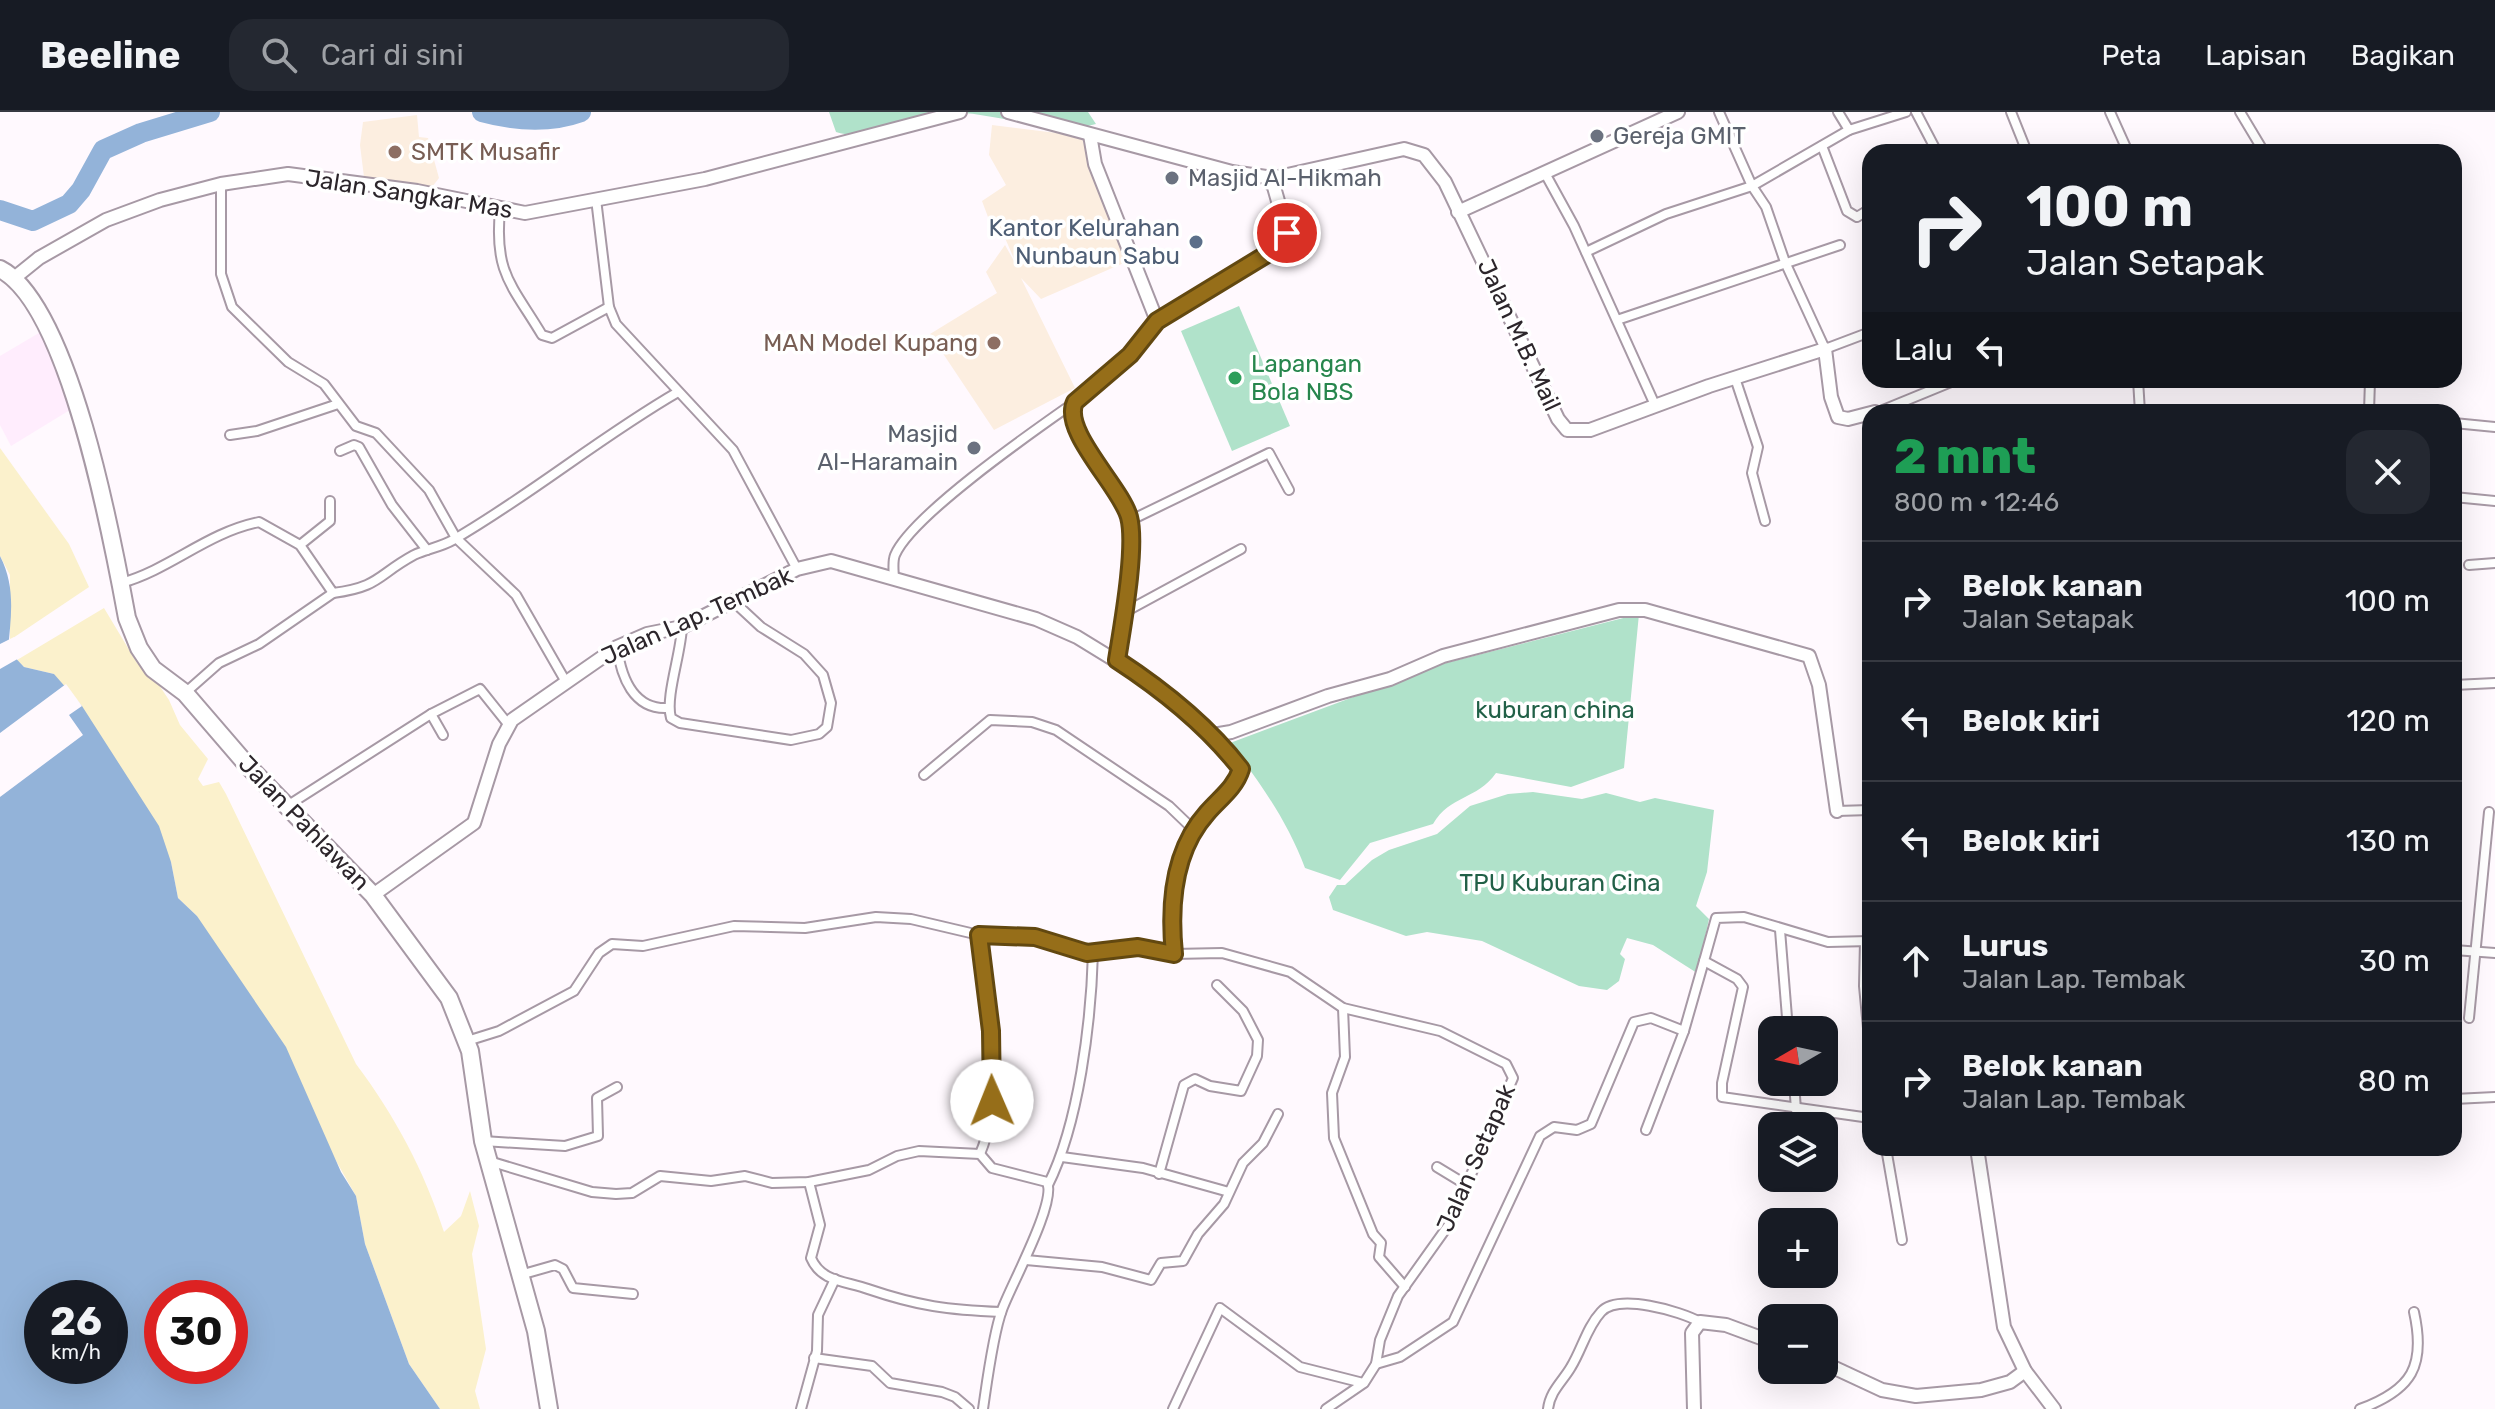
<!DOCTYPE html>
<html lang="id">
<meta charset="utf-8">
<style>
body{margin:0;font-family:Rubik,sans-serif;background:#242831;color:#f1f3f6;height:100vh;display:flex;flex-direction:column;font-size:30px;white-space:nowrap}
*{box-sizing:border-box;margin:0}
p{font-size:26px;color:#9ea1a6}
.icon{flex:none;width:44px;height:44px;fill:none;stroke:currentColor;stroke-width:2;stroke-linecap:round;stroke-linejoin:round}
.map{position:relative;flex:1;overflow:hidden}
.sheet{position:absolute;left:1862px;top:292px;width:600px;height:752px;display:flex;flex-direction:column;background:#171b24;border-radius:24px;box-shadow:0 8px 32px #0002}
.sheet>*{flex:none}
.banner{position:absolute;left:1862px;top:32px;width:600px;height:244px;border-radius:24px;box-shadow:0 8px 32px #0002;background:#171b24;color:#f1f3f6;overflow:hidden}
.needle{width:52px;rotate:261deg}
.controls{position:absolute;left:1758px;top:904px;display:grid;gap:16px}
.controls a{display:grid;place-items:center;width:80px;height:80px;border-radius:16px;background:#171b24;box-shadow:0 8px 32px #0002;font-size:40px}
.speed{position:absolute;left:24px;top:1168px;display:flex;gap:16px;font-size:40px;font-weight:700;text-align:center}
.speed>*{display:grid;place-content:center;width:104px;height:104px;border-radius:50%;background:#171b24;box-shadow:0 8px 32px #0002;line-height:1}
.speed small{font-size:20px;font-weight:400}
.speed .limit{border:12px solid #d22;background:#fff;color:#111}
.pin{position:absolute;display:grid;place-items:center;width:68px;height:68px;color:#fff;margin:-34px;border:4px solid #fff;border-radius:50%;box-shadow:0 2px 8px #0007}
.me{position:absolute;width:88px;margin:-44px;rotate:359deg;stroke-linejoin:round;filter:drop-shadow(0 0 6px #0008)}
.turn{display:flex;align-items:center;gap:28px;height:168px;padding:0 32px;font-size:36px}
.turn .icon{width:104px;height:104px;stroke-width:2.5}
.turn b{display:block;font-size:56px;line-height:68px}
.then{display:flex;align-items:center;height:76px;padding:0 32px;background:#0003;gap:16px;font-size:30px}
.round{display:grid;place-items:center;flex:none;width:84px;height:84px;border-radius:24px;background:#242831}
.head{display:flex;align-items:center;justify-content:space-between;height:136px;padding:0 32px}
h1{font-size:48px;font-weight:800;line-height:60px;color:#1e9e55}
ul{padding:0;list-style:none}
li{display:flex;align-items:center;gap:24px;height:120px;padding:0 32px;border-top:2px solid #363941}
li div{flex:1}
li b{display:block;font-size:30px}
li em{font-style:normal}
header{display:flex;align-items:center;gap:48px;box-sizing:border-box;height:112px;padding:0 40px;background:#171b24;border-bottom:2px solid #363941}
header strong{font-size:38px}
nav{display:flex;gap:44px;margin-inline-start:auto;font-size:28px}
.search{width:560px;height:72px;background:#242831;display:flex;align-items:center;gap:20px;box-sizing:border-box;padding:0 28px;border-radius:24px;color:#9ea1a6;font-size:30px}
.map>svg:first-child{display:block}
</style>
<header>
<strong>Beeline</strong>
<div class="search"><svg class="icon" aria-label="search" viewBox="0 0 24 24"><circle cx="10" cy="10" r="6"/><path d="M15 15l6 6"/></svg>Cari di sini</div>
<nav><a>Peta</a><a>Lapisan</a><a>Bagikan</a></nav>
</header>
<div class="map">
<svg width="2495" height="1297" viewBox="0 0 2495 1297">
<rect width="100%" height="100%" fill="#fff9fe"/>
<path fill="#ffedfd" d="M44,218L78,293L11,334L0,313V244Z"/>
<g fill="#fceee0">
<path d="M417,3L419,25L428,26L439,66L425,84L365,73L360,33L363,10Z"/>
<path d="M992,13L1081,24L1126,150L1041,187L1021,166L1075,276L994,318L930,222L997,181L986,160L1005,133L1018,156L1005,126L994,121L982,89L1006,73L989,43Z"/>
</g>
<g fill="#b0e2ca">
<path d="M829,0H1088L1096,12C1087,14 1075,18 1066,17C1024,14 987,0 944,0C909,4 871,31 836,20Z"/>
<path d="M1239,194L1290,314L1232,339L1181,219Z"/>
<path d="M1639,502L1624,656L1571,675L1496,661C1477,688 1450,683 1433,712L1370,731L1340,768L1305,756C1287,708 1260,671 1230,631L1442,552Z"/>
<path d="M1533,680L1582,687L1606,681L1640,690L1655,686L1714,698L1707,760L1696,794L1709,807L1697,861L1653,833L1627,826L1620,842L1625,847L1619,869L1607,878L1579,874L1482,829L1427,820L1406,824L1333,798L1329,785L1337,773H1345L1372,748L1389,738L1437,722L1470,694L1508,682Z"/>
</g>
<g fill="#fbf1cc">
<path d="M0,336L69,432L89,475L10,528V463L0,444Z"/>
<path d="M104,496L137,551L151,561L169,588L180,613L208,647L198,667L203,674L219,670L226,682L356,952C395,1004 424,1058 444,1120L461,1104L470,1079L479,1114L472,1142L486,1237L475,1279L480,1297H440L409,1252L365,1132L356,1084L197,804L178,786L171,750L54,562L24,555L17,548Z"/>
</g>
<path fill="#93b3d9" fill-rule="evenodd" d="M0,444C16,475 11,504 8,538L24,555L54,562L82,594L159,714L171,750L178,786L197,804L286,935L341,1060L356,1084L365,1132L409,1252L440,1297H0ZM42,1186H110V1254H42ZM162,1186H230V1254H162Z"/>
<g fill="#fff9fe">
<path d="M14,525L12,537L21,545L0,557V532Z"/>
<path d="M66,572L82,594L69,603L83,623L0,685V621Z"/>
</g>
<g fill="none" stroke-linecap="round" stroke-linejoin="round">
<g stroke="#93b3d9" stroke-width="20">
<path d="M482,0C515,9 548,12 581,0"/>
<path d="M0,98L33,109L69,92L81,78L103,38L141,21L210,0"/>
</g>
<g stroke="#a799a5" stroke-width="12">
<g id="street">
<path d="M1719,0L1752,74L1766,95L1785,150L1825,237L1870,220"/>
<path d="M1838,0L1849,18L1906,0"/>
<path d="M1916,0L1937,40"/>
<path d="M2011,0L2027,40"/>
<path d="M2110,0L2128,40"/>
<path d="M2240,0L2264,40"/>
<path d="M1822,34L1847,99L1857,105L1870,97"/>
<path d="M1546,63L1574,114L1655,293"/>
<path d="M221,72V162L232,195L288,250L324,272L356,314L376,321L429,378L456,426L516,483L566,570"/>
<path d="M596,87L609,195L616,212L733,338L797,457"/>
<path d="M500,99C494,161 512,173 542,223L552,226L609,195"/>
<path d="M1586,140L1666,102L1752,74L1849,18"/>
<path d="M1617,208L1840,133"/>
<path d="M1735,266L1758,335L1752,361L1765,409"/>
<path d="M2138,268L2140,300"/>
<path d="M1878,300L1956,268"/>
<path d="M2369,300L2370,268"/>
<path d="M2454,311L2495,315"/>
<path d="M230,323L257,319L338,292"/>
<path d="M340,339L354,333L359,335L392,393L427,438"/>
<path d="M2454,385L2495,389"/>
<path d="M1129,409L1269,341L1289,378"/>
<path d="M300,433L330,409V389"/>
<path d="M2469,453L2495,451"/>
<path d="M894,468C894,460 892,450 895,443C912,403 1035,318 1075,290"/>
<path d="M121,471C171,457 206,421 259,410L300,433L333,481C380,475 377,463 414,443C426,437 441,435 453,428C531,383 600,325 678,280"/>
<path d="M1125,500L1241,437"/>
<path d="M682,515C681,542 665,585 671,606L680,611L791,628L819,622L827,615L831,591L823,563L804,542L761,515L733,489"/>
<path d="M617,535C621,564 633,598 668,596"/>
<path d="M2454,573L2495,571"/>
<path d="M185,581L219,551L259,532L333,481"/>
<path d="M431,602L480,577L508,612"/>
<path d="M924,663L990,608L1032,610L1056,618L1169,694L1195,719"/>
<path d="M287,694L431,602L443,623"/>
<path d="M1837,699L1870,698"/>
<path d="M1780,818L1788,918"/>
<path d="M979,823C990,891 1007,977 980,1042"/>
<path d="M1865,829L1864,874L1870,937"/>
<path d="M1870,829L1828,830L1744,805L1716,806L1704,849L1737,867L1743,875L1722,971V985L1870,1006"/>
<path d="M2454,838L2495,841"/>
<path d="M1174,842C1169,794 1173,739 1207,700C1220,686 1235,677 1241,657L1213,623"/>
<path d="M1343,896L1345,945L1332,981L1334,1026L1373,1122L1381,1131L1379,1145L1405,1175"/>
<path d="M2469,906L2489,700"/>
<path d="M467,929L499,919L574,879L599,841L612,832L643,834L734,814L805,816L876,805L911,807L979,823L1035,825L1087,841L1138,835L1174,842L1222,841L1290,860L1343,896L1440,919L1506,952L1513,966L1450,1111L1398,1184L1380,1228L1376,1252L1364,1271L1326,1297"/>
<path d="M1794,970L1796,998"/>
<path d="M2454,987L2495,985"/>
<path d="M1646,1018L1684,919L1704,849"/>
<path d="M483,1029L565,1034L598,1024L597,986L617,975"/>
<path d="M1886,1036L1902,1128"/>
<path d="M1062,1045L1143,1056L1229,1080"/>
<path d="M489,1049L592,1080L616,1082L632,1081L660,1064L711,1069L745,1064L772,1071L809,1070L869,1058L897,1044L919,1039L980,1042L992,1056L1047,1070C1057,1090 1010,1175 1002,1198C993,1222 987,1270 983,1297"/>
<path d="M1437,1055L1465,1072"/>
<path d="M1159,1062L1184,973L1195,967L1210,974L1241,979L1257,944L1258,928L1243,899L1217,873"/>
<path d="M809,1070L820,1113L811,1146C821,1170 846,1169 868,1177C918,1194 948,1198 1001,1200"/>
<path d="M1048,1073C1079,1011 1091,910 1093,841"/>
<path d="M1026,1148L1102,1155L1151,1168L1161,1151L1183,1149L1198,1122L1224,1092L1243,1051L1263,1031L1278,1002"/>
<path d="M520,1163L555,1153L563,1157L573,1176L633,1182"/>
<path d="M814,1246L872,1254L890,1271L942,1280L955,1285L969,1297"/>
<path d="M1376,1252L1400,1245L1453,1210L1540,1024L1554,1015L1577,1018L1591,1012L1634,910L1651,906L1684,919"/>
<path d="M801,1297L817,1239L818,1203L835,1167"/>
<path d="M1173,1297L1220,1196L1300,1255L1363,1271"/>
<path d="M1548,1297C1550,1279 1563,1269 1571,1255C1582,1237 1587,1215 1601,1200C1618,1181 1680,1199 1700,1210"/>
<path d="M2360,1297C2412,1278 2426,1254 2414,1200"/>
</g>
</g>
<g stroke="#a799a5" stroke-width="16">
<g id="secondary">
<path d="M1008,0L1232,60L1266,65L1274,75L1287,121L1277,136L1157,209L1130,243L1075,290C1061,319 1120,375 1129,405C1137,434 1123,516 1117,548"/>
<path d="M1090,23L1095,52L1157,209"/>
<path d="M1270,67L1404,37L1424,43L1445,70L1558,307L1567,318H1590L1709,274L1825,237L1831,285L1838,305L1848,307L1875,300"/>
<path d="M1458,100L1678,0"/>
<path d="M13,167L39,146L106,108L160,88L221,72L288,62L417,79L525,101L705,67L960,0"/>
<path d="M373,783L474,711L499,632L512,608L617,535L647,522L682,515L797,457L831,449L1036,507L1077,525L1152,571L1213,623L1231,620L1328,584L1390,567L1443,544L1619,498H1645L1809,544L1819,573L1837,699"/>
<path d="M1977,1036L2004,1215L2025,1259L2054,1297"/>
<path d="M1824,1251L1882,1278L1916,1284L1981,1278L2010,1270L2025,1259"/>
<path d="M1694,1297L1692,1221L1700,1210L1726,1213L1772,1230"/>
</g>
</g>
<g stroke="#a799a5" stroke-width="20">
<path id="highway" d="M0,157C70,193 113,430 127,506L139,536L153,557L185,581L247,653L373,783L449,886L470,939L483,1029L536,1219L549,1297"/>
</g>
<use href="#street" stroke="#fff" stroke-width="8"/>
<use href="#secondary" stroke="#fff" stroke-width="12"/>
<use href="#highway" stroke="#fff" stroke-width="16"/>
</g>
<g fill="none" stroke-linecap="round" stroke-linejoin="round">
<g stroke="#624810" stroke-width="20">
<path id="route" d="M992,989L991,919L979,823L1035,825L1087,841L1138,835L1174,842C1169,793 1173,739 1207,701C1220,686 1235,676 1241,657C1207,613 1163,578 1117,548C1122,516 1137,435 1129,405C1121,375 1061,319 1075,290L1130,243L1157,209L1277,136L1287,121"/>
</g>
<use href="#route" stroke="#966e19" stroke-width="14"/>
</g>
<g fill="#6b7280" stroke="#fff" stroke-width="3">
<circle cx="1597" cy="24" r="8"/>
<circle cx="1172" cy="66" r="8"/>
<circle cx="974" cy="336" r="8"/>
</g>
<g fill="#8d6e63" stroke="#fff" stroke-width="3">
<circle cx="395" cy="40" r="8"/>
<circle cx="994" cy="231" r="8"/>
</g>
<circle fill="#5c6f8a" stroke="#fff" stroke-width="3" cx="1196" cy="130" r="8"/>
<circle fill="#2e9e5b" stroke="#fff" stroke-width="3" cx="1235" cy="266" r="8"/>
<g text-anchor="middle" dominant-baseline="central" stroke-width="7" stroke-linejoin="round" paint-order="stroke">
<g font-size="24" fill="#5b616d" stroke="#fff" text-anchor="start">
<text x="1613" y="24">Gereja GMIT</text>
<text x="1188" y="66">Masjid Al-Hikmah</text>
<text x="958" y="322" text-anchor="end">Masjid<tspan x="958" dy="28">Al-Haramain</tspan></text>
</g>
<g font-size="24" fill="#785e54" stroke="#fff" text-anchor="start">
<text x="411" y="40">SMTK Musafir</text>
<text x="978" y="231" text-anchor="end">MAN Model Kupang</text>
</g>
<g font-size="24" fill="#2c262b" stroke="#fff">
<text transform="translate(409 82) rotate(9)">Jalan Sangkar Mas</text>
<text transform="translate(1519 223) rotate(65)">Jalan M.B. Mail</text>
<text transform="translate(697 504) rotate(-24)">Jalan Lap. Tembak</text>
<text transform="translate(304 711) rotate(46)">Jalan Pahlawan</text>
<text transform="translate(1476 1046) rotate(-66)">Jalan Setapak</text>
</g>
<g font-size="24" fill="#4e5e75" stroke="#fff" text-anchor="end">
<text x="1180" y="116">Kantor Kelurahan<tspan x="1180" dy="28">Nunbaun Sabu</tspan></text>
</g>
<g font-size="24" fill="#27864d" stroke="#fff" text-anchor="start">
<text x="1251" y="252">Lapangan<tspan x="1251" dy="28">Bola NBS</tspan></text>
</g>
<g font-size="24" fill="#216047" stroke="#fff">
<text x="1555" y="598">kuburan china</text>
<text x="1560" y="771">TPU Kuburan Cina</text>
</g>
</g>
</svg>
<div class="controls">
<a><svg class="needle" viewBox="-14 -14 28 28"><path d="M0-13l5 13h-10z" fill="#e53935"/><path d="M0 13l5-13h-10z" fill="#9ea1a6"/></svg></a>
<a><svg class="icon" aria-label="layers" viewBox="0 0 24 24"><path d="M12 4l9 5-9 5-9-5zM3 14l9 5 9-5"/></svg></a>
<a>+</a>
<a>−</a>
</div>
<div class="speed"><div>26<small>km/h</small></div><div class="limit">30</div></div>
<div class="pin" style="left:1287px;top:121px;background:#d93025"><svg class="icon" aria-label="arrive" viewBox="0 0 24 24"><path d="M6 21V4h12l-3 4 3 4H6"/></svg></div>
<svg class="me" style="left:992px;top:989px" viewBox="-20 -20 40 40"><circle r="19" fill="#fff"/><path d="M0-13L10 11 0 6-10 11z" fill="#966e19"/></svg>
<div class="banner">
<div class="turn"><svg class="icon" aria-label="right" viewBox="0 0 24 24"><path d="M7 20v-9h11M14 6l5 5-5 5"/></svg><div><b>100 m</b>Jalan Setapak</div></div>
<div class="then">Lalu<svg class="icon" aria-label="left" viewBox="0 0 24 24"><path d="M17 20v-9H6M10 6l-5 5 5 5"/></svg></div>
</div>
<section class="sheet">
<div class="head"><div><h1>2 mnt</h1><p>800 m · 12:46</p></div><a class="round"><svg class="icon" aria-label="close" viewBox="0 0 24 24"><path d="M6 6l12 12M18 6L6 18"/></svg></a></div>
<ul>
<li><svg class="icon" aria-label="right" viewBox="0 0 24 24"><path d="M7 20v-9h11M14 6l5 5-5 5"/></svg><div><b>Belok kanan</b><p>Jalan Setapak</p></div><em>100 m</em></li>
<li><svg class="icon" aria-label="left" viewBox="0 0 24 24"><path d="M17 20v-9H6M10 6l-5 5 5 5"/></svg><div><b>Belok kiri</b></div><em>120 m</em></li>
<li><svg class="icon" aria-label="left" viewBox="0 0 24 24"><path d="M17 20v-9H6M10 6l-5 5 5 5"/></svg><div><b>Belok kiri</b></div><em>130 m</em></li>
<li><svg class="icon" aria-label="ahead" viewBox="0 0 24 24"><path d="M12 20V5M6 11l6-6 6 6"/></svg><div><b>Lurus</b><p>Jalan Lap. Tembak</p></div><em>30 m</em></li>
<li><svg class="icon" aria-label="right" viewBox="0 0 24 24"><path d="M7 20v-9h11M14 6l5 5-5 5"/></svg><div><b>Belok kanan</b><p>Jalan Lap. Tembak</p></div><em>80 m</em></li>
</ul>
</section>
</div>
